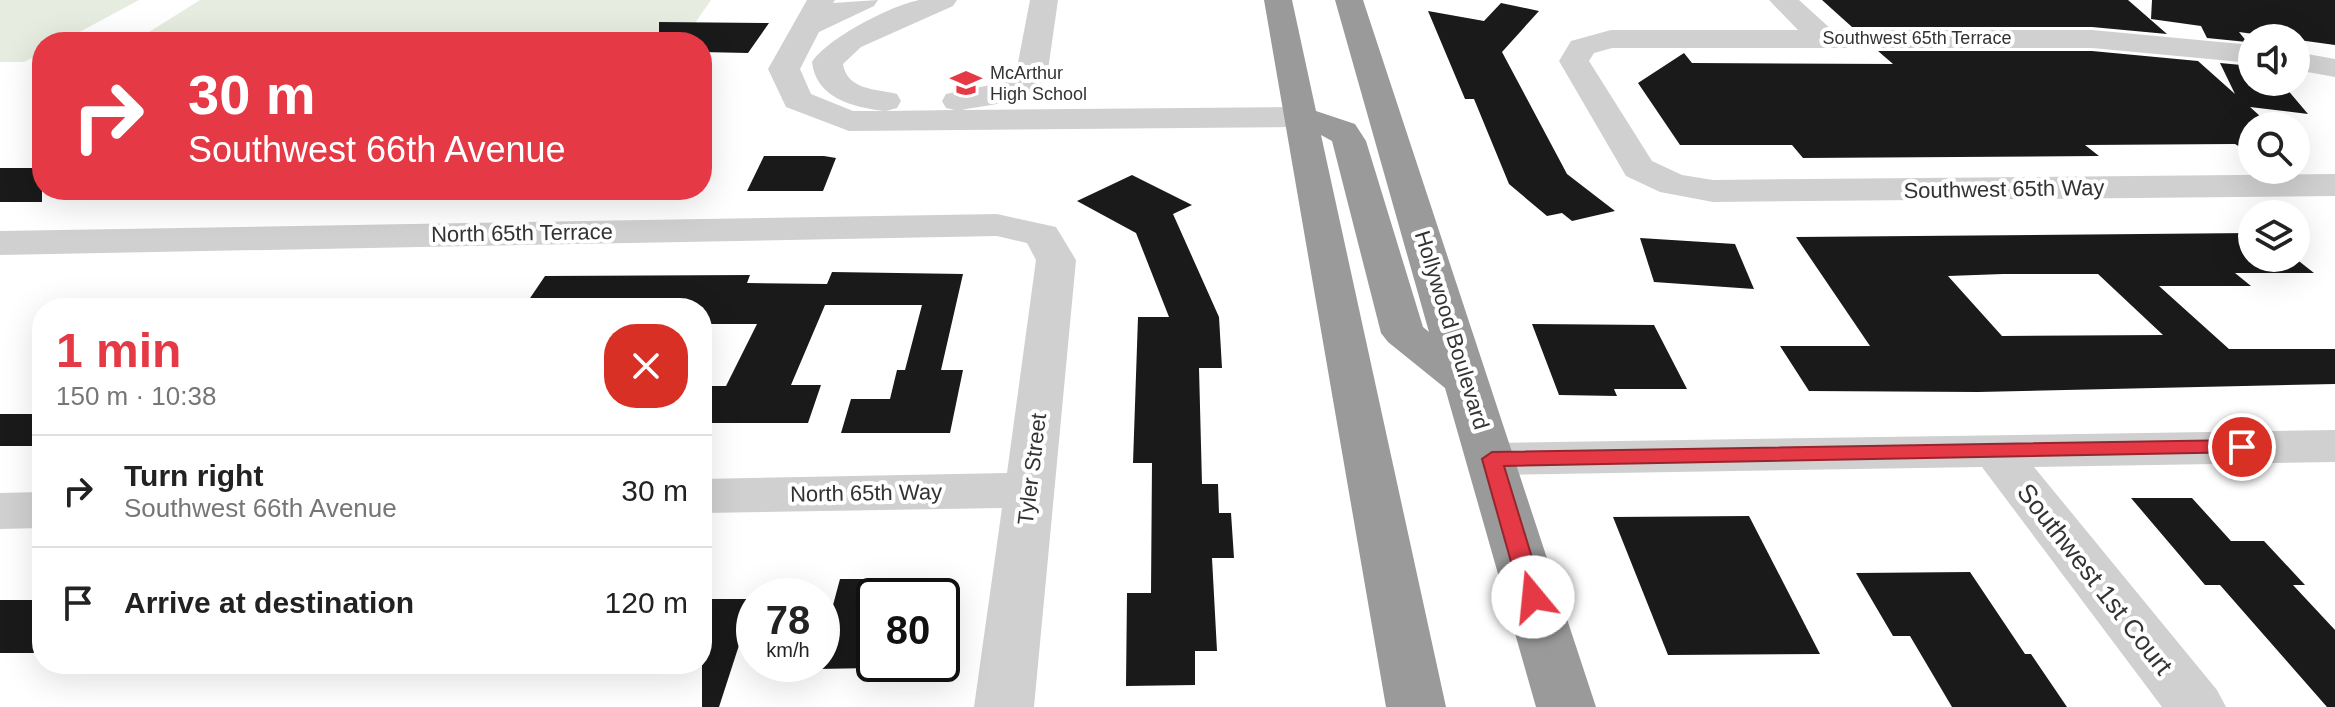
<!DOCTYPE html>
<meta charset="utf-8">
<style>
body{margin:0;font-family:Helvetica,sans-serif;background:#f2f2f2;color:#222;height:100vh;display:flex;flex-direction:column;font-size:30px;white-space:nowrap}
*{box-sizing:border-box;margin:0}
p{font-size:26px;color:#767676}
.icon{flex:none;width:44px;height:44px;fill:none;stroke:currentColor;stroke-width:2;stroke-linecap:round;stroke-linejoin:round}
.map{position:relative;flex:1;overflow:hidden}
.drawer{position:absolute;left:32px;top:298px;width:680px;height:376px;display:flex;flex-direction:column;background:#fff;border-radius:32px;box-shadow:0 8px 32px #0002}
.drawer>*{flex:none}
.guide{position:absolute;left:32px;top:32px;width:680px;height:168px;border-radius:32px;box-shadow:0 8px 32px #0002;background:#e63946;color:#fff;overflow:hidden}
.tools{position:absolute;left:2238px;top:24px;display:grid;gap:16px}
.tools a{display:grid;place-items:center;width:72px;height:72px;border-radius:50%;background:#fff;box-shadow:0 8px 32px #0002;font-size:40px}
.speed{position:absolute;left:736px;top:578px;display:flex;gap:16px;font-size:40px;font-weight:700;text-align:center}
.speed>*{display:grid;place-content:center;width:104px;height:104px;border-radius:50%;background:#fff;box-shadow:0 8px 32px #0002;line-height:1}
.speed small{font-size:20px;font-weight:400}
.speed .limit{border:4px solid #111;border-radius:12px;background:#fff;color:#111}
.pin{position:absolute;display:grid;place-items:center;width:68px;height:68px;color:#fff;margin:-34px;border:4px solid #fff;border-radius:50%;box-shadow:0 2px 8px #0007}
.me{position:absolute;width:88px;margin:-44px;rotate:343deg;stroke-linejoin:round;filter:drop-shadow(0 0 6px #0008)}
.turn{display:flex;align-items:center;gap:28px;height:168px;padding:0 24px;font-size:36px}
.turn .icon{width:104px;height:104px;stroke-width:2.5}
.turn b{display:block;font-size:56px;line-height:68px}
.round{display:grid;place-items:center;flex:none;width:84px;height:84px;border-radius:32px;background:#f2f2f2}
.overview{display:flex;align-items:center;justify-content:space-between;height:136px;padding:0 24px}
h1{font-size:48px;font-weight:700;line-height:60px;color:#e63946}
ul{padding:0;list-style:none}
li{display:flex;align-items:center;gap:24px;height:112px;padding:0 24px;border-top:2px solid #e0e0e0}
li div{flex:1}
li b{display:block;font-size:30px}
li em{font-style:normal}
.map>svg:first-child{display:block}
</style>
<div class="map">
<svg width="2335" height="707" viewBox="0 0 2335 707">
<rect width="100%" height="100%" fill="#fff"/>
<g fill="#e6ecdf">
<path d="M0,0H139L61,42H42V53L24,62H0Z"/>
<path d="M200,0H711L682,42H133Z"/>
</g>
<g fill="#1a1a1a" fill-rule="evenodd">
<path d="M1822,0H2128L2167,34L2092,27H1852Z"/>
<path d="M2152,0H2335V45L2239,32L2247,42L2207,38L2201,26L2151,19Z"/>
<path d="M1501,3L1539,11L1502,52L1567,174L1615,211L1572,221L1562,213L1547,216L1509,184L1474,99H1465L1428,11L1484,21Z"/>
<path d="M659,22L769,23L748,53L702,52V42H659Z"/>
<path d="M1878,51H2092L2198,61L2235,94L2220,63L2252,66V82H2281L2308,114L2250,107L2271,126H2252V154L2235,144L2085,145L2099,156L1803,158L1792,145H1680L1638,83L1684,53L1692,63L1893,64Z"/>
<path d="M764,156H824L836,158L823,191H747Z"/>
<rect x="0" y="168" width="42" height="34"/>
<path d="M1132,175L1192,205L1173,214L1219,317L1222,368H1199L1202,484H1218L1219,513H1231L1234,558H1212L1217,651H1195V685L1126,686L1127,593H1151L1152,463H1133L1138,317H1169L1136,233L1077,201Z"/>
<path d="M2252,233V258H2295L2314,273H2235L2251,286H2159L2229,349H2335V384L1978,392L1809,391L1780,346H1870L1796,237ZM2003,274H2098L2163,335L2002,336L1948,276Z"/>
<path d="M1640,238L1735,244L1754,289L1654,282Z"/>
<path d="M832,272L963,274L941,370H963L950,433H841L851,399H890L897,370H905L922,305H825L791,385H821L808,423H702V410L712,386H726L757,324H702V308L524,307L545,276L750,275L747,283L827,284Z"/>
<path d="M1532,324L1654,325L1687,389H1614L1617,396L1559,395Z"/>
<rect x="0" y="414" width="42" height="32"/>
<path d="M2131,498H2192L2231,541H2264L2305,585H2293L2335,630V707H2327L2220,585H2205Z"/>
<path d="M1749,516L1820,654L1668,655L1613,517Z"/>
<path d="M1970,572L2025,654H2031L2067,707H1952L1910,636H1893L1856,573Z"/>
<path d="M840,579H874V668L816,669L817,664H822V646Z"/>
<path d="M702,599H754L719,707H702Z"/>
<rect x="0" y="600" width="42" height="53"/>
</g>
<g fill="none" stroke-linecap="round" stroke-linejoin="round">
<g fill="#d0d0d0" fill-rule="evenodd">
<path d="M807,0H835L833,3L878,0L874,6L819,32L800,69L811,94L853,111H884C852,107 816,98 812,62C828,38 890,6 919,0C931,0 945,0 957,0L953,6L861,47L843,64C847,90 876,89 897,94L901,101L897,108L886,111L955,110L946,108L942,101L946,94L1005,82L1016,73L1030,0H1058L1047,77C1028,104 992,104 962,110L1300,107L1312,110L1317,117L1312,124L1300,127L849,131L786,107L768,69Z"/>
<path d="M1769,0H1799L1832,30H2092L2252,45V63L2092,48H1612L1594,53L1589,61L1652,161L1682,175L1713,180L2335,174V196L1713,202L1660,192L1626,176L1559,61L1571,41L1611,30H1798Z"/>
<path d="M2296,52L2335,59V77L2296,70Z"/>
<path d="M997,214L1056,227L1076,260L1034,707H974L1002,508L702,513V479L1007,473L1036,260L1027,243L997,236L0,255V231Z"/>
<path d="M2335,430V462L2034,467L2217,690L2226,707H2162L1982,467L1492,475L1475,470L1468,459L1475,448L1492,443Z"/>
<path d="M42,492V528L0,529V493Z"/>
</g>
<path fill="#9a9a9a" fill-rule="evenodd" d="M1264,0H1292L1316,111L1355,124L1366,141L1423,327L1429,332L1335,0H1363L1596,707H1536L1445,388L1388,342L1381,333L1332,141L1321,135L1446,707H1386Z"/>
</g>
<path fill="#e63946" stroke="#96252e" stroke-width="2" d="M2242,440L2249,442L2252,447L2249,452L1504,466L1544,597L1541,603H1525L1521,597L1482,459L1492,452Z"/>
<defs>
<g id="school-bare" transform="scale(2.4)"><path d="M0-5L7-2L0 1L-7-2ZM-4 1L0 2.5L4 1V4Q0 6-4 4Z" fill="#e63946" stroke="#fff" stroke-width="2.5" paint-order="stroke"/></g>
</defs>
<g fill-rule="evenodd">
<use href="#school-bare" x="966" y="83"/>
</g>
<g text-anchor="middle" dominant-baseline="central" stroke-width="8" stroke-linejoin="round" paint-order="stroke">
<g font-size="18" fill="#333" stroke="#fff">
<text x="1917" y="38">Southwest 65th Terrace</text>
</g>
<g font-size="18" fill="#333" stroke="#fff" text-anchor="start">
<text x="990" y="73">McArthur<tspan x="990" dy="21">High School</tspan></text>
</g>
<g font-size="22" fill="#333" stroke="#fff">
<text transform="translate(2004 189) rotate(-1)">Southwest 65th Way</text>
<text transform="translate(522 233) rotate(-1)">North 65th Terrace</text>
<text transform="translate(1452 330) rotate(73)">Hollywood Boulevard</text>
<text transform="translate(1032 469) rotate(-83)">Tyler Street</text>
<text transform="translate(866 493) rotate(-1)">North 65th Way</text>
</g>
<g font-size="26" fill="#333" stroke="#fff">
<text transform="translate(2095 579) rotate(52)">Southwest 1st Court</text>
</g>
</g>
</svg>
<div class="tools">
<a><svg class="icon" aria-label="sound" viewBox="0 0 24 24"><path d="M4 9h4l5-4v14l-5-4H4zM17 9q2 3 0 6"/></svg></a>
<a><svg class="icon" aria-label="search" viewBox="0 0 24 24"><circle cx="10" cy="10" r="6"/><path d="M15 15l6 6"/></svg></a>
<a><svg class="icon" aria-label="layers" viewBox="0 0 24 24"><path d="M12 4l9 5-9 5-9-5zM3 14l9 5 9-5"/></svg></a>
</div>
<div class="speed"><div>78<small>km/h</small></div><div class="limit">80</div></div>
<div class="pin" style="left:2242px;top:447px;background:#d93025"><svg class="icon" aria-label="arrive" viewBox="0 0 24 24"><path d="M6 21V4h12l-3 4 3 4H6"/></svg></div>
<svg class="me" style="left:1533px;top:597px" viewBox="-20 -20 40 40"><circle r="19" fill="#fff"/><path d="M0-13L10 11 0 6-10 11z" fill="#e63946"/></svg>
<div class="guide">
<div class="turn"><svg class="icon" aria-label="right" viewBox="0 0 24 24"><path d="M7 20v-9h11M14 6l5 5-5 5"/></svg><div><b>30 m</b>Southwest 66th Avenue</div></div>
</div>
<section class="drawer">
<div class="overview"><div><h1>1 min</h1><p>150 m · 10:38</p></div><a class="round" style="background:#d93025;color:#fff"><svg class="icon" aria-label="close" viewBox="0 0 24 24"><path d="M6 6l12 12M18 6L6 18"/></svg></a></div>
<ul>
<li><svg class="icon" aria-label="right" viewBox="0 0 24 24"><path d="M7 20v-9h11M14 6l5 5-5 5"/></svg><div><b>Turn right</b><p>Southwest 66th Avenue</p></div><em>30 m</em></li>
<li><svg class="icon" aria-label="arrive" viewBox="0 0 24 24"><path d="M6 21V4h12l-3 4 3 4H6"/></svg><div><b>Arrive at destination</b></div><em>120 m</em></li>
</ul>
</section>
</div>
